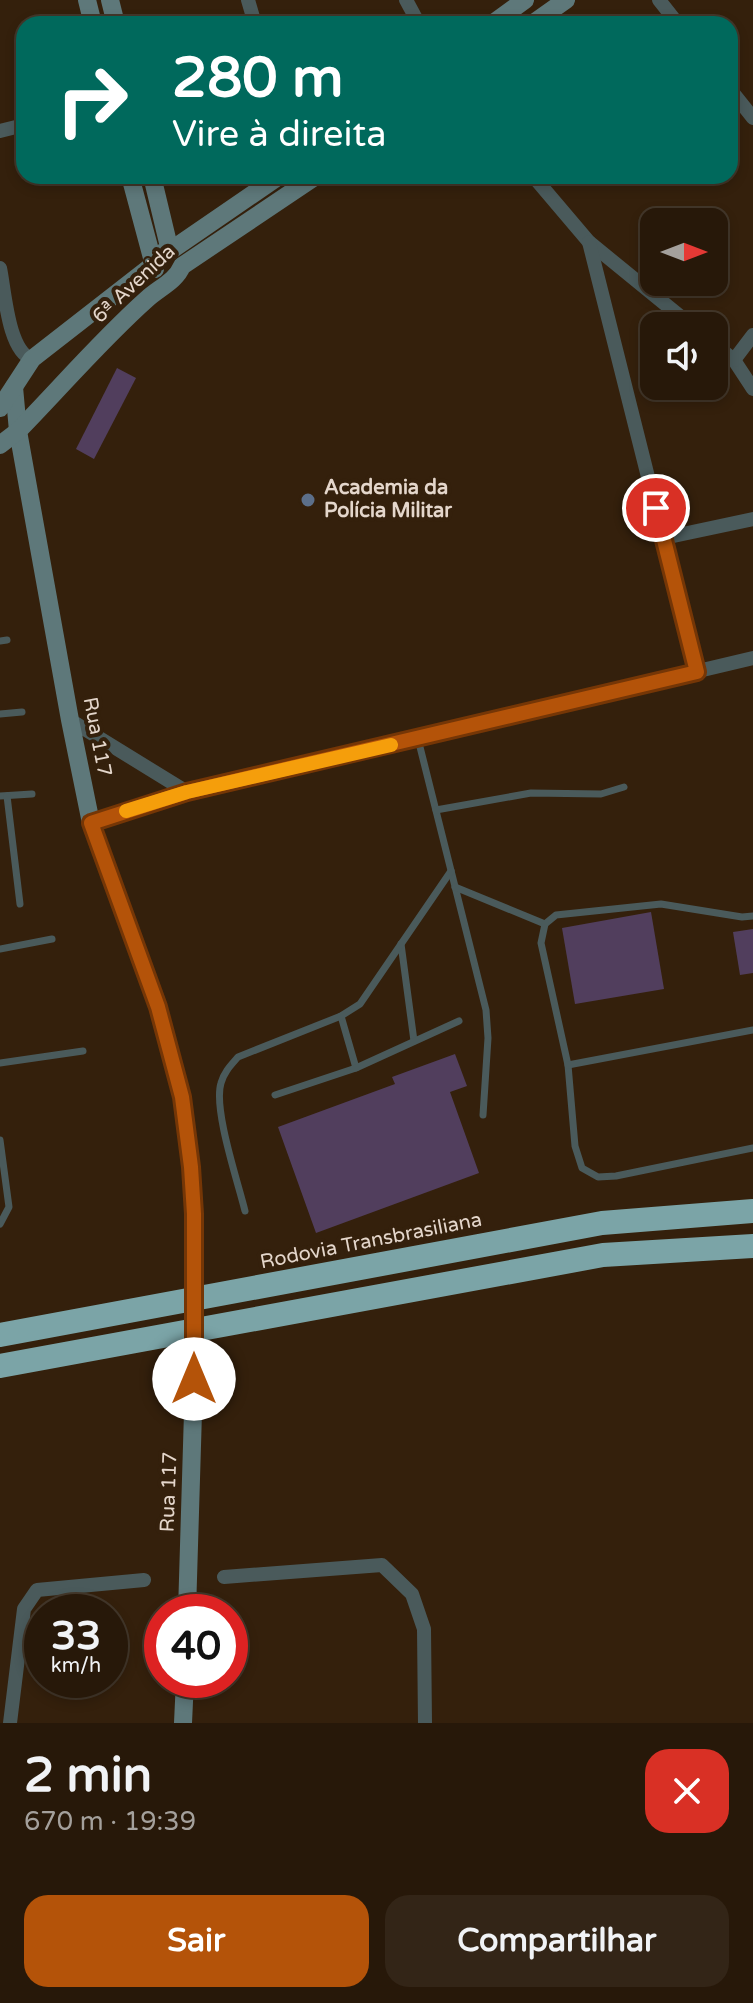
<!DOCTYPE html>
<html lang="pt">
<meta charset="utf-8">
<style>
body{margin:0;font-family:"Varela Round",sans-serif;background:#332517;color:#f1f3f6;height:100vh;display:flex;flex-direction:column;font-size:30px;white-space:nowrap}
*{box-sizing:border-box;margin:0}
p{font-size:26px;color:#a4a09c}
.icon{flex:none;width:44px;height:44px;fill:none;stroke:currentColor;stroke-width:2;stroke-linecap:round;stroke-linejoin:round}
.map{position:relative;height:1723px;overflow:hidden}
.side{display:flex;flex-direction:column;background:#271809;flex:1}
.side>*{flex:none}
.banner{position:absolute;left:16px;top:16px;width:722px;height:168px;border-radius:24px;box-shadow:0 4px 12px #0003,0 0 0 2px #43372a;background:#00695c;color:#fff;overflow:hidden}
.needle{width:52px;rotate:90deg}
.fabs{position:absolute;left:640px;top:208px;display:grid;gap:16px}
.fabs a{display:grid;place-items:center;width:88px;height:88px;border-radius:16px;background:#271809;box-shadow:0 4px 12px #0003,0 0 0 2px #43372a;font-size:40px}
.speed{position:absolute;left:24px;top:1594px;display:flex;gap:16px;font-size:40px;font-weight:700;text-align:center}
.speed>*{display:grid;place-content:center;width:104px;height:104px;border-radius:50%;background:#271809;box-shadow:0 4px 12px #0003,0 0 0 2px #43372a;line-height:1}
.speed small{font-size:20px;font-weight:400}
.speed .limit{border:12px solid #d22;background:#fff;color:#111}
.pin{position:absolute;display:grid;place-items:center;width:68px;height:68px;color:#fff;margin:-34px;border:4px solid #fff;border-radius:50%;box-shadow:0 2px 8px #0007}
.me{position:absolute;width:88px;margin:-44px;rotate:0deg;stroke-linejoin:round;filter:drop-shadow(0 0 6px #0008)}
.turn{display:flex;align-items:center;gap:28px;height:168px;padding:0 24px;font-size:36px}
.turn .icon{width:104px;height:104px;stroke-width:2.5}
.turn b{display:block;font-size:56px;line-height:68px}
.round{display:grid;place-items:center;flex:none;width:84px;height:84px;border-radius:24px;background:#332517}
.overview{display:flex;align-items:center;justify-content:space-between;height:136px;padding:0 24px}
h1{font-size:48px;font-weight:800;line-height:60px}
.action{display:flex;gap:16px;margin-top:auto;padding:16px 24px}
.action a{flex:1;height:92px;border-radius:24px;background:#b45309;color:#fff;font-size:32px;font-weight:800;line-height:92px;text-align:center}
.action a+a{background:#332517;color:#f1f3f6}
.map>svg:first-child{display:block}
</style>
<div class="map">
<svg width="753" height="1723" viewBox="0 0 753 1723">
<rect width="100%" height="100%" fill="#34200c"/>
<g fill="#513e5d">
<path d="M117,368L136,378L94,459L76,449Z"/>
<path d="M651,912L664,989L575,1004L562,928Z"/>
<path d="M753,929V973L740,975L733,932Z"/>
<path d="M455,1054L467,1086L450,1092L479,1173L316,1233L278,1127L395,1084L392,1077Z"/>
</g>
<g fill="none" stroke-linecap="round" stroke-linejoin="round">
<g stroke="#4a5a5b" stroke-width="7">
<path d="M0,641L7,640"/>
<path d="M0,714L22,712"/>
<path d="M418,739L486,1010L488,1038L483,1115"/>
<path d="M0,796L32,794"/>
<path d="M7,796L20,904"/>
<path d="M436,810L531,793L601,794L624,787"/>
<path d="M455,887L545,924"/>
<path d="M753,916L742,917L661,904L556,915L545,924L541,943L568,1065L575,1146L582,1168L598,1177L616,1176L753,1148"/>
<path d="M401,944L414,1041"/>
<path d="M0,949L52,939"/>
<path d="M341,1016L356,1068"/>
<path d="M0,1063L83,1051"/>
<path d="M568,1065L753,1030"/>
<path d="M275,1095L356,1068L459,1021"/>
<path d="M0,1140L9,1207L0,1224"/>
<path d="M245,1211C238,1182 213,1109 221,1083C224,1072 231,1065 238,1057L341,1016L360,1004L451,871"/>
</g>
<g stroke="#4a5a5b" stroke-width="14">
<path d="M248,0L255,24"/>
<path d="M406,0L419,24"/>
<path d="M659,0L678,24"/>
<path d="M730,89L753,118"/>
<path d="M0,131L24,125"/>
<path d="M533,176L589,242L692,326"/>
<path d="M589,242L697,672"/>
<path d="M0,268C5,292 8,351 32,359"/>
<path d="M714,344L734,360L753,389"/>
<path d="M734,360L753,335"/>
<path d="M664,538L753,519"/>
<path d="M70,720L187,792"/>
<path d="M91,823L187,792L753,658"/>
<path d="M224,1577L382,1565L412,1594L424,1629L425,1723"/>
<path d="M10,1723L24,1609L37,1590L144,1580"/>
</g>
<g stroke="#5e787a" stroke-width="18">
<path d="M87,0L93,24"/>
<path d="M110,0L116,24"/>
<path d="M492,24L525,0"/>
<path d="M532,24L566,0"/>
<path d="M130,176L155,269"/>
<path d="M152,176L170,251"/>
<path d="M14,387L18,431L70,720L91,823L158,1007L182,1097L191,1167L195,1237"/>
<path d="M0,408L32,359L154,264L161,253L170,251L279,176"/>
<path d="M0,445L18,431C61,387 102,339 147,299C159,288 176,281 182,266L316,176"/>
<path d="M187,1612L194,1379"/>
<path d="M183,1723L185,1680"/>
</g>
<g stroke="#7ba4a7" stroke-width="24">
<path d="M0,1335L602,1223L753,1211"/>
<path d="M0,1366L603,1255L753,1246"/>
</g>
<path stroke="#5e787a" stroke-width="18" d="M194,1379L195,1237"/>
</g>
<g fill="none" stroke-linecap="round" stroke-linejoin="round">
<g stroke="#753606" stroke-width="20">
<path id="route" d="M194,1379V1214L191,1167L182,1097L158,1007L91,823L187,792L697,672L656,508"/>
</g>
<use href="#route" stroke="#b45309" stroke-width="14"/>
<path stroke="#f59e0b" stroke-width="14" d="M126,811L187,792L391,745"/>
</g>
<circle fill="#5c6f8a" stroke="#34200c" stroke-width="3" cx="308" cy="500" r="8"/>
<g text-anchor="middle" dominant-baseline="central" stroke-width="8" stroke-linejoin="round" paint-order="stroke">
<g font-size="20" fill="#e4d6cb" stroke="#34200c">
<text transform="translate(134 284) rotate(-43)">6ª Avenida</text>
<text transform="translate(97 737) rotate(79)">Rua 117</text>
<text transform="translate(371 1241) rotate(-11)">Rodovia Transbrasiliana</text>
<text transform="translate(169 1492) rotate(-88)">Rua 117</text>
</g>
<g font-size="20" font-weight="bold" fill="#e4d6cb" stroke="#34200c" text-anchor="start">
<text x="324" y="488">Academia da<tspan x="324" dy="23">Polícia Militar</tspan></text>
</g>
</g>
</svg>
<div class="fabs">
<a><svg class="needle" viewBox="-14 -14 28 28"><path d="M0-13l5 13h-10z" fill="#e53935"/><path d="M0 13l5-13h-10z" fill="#a4a09c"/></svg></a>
<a><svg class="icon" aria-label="sound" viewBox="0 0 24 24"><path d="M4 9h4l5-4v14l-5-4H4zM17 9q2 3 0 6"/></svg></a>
</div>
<div class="speed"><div>33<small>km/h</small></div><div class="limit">40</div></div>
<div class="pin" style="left:656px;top:508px;background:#d93025"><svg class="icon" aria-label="arrive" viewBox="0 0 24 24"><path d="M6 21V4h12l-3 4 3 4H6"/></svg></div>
<svg class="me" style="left:194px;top:1379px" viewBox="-20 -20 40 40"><circle r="19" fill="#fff"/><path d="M0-13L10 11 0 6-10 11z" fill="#b45309"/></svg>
<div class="banner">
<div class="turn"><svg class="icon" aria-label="right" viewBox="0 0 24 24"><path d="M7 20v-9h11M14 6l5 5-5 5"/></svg><div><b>280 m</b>Vire à direita</div></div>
</div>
</div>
<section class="side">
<div class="overview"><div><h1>2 min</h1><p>670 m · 19:39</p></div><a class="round" style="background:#d93025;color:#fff"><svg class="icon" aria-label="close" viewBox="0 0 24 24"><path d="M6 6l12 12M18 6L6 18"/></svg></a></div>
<div class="action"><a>Sair</a><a>Compartilhar</a></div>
</section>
